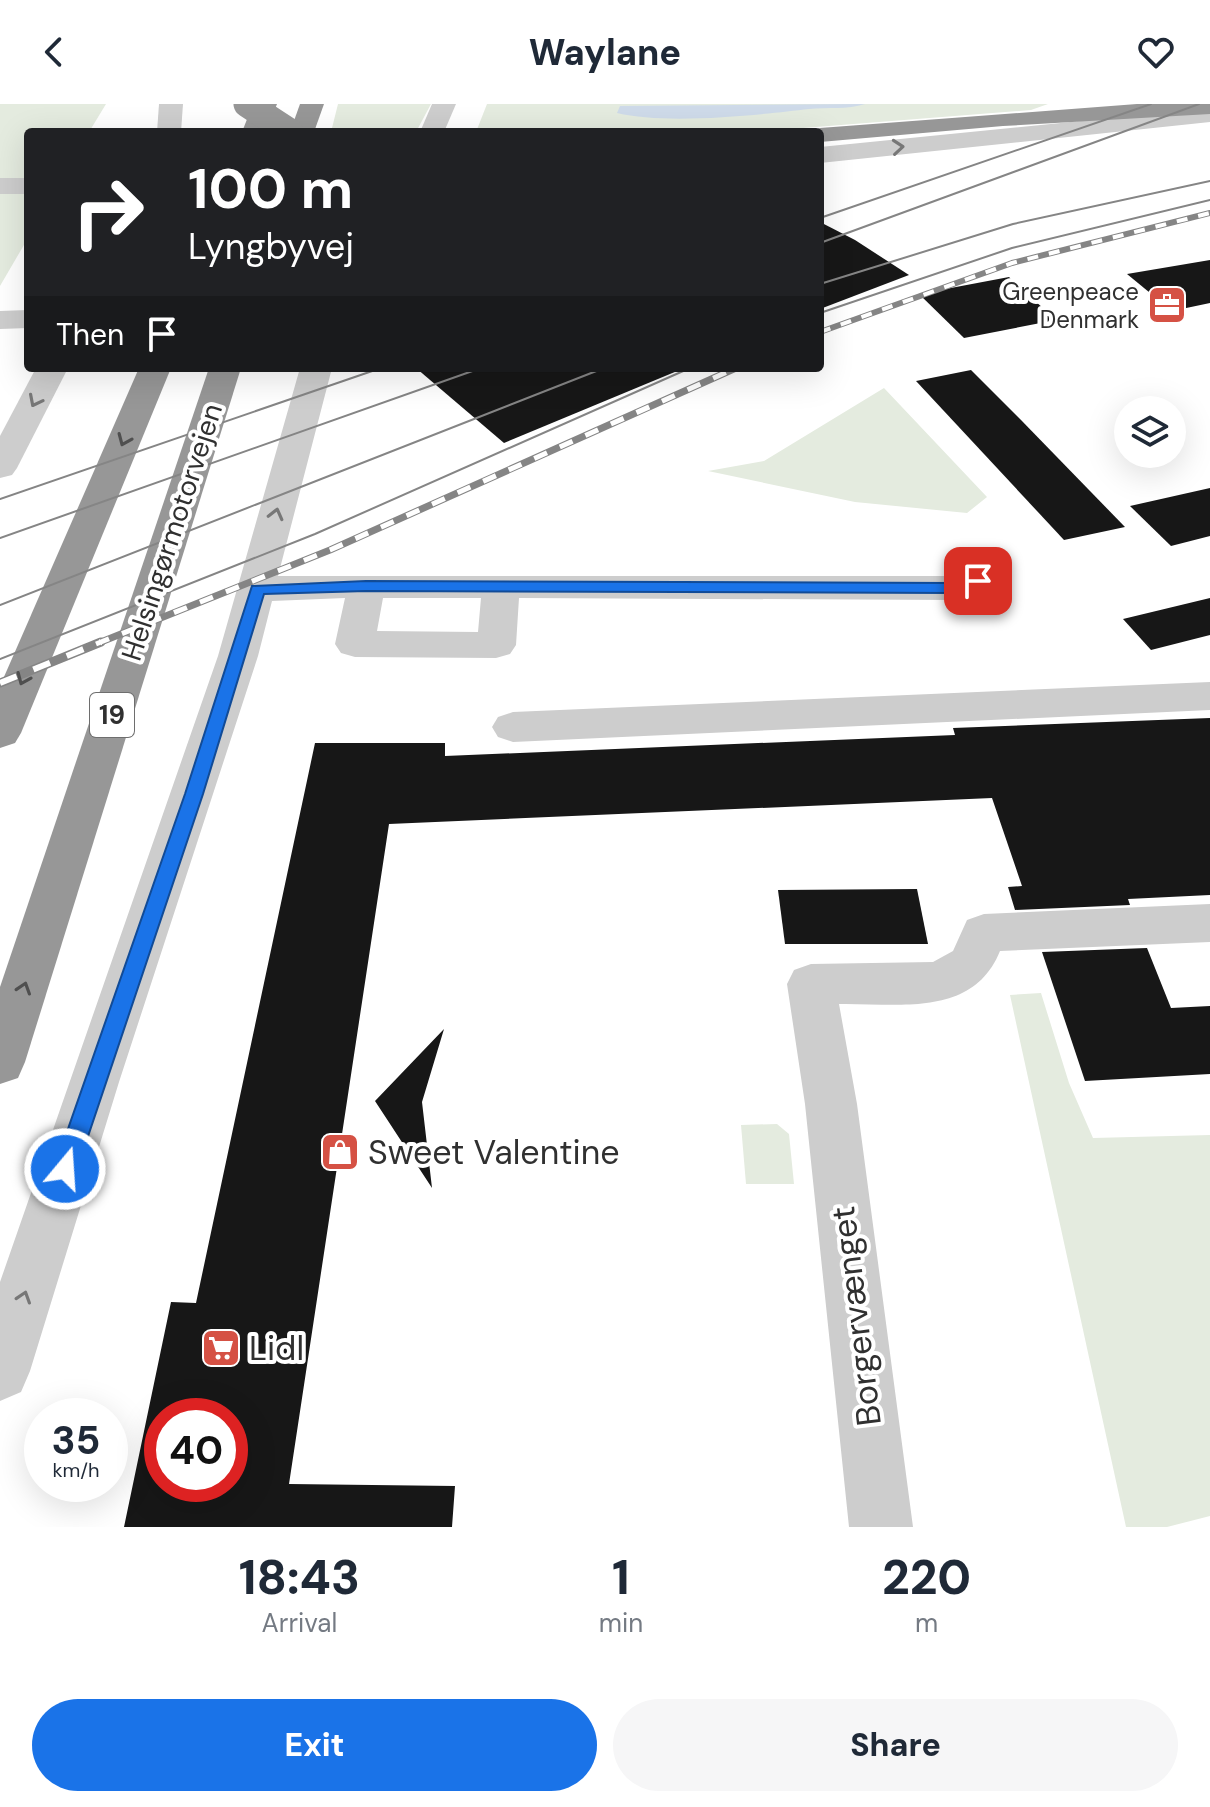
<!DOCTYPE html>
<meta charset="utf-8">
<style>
body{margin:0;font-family:"DM Sans",sans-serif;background:#f6f6f7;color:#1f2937;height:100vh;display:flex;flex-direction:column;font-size:30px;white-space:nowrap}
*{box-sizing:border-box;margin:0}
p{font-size:26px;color:#747a83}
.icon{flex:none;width:44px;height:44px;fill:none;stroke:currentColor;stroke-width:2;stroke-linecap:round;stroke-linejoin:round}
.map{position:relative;height:1423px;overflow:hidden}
.sheet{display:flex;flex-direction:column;background:#fff;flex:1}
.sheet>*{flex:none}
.banner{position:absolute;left:24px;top:24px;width:800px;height:244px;border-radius:8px;box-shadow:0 8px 32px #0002;background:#202124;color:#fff;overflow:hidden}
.fabs{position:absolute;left:1114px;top:292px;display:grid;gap:16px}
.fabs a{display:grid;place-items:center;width:72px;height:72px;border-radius:50%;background:#fff;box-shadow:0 8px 32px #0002;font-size:40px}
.speed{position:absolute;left:24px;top:1294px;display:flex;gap:16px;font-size:40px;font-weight:700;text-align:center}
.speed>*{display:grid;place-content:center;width:104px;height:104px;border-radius:50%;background:#fff;box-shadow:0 8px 32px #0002;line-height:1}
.speed small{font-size:20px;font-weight:400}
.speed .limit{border:12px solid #d22;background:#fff;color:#111}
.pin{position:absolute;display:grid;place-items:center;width:68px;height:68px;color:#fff;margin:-34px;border-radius:16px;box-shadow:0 4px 12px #0006}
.me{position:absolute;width:88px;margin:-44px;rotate:18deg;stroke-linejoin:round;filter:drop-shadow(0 0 6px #0008)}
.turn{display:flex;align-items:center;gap:28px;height:168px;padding:0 32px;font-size:36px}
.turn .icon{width:104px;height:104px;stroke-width:2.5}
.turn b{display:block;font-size:56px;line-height:68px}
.then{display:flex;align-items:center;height:76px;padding:0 32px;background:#0003;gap:16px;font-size:30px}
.eta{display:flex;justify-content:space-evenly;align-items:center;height:136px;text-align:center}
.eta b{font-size:48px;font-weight:800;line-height:56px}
.cta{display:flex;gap:16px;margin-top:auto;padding:16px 32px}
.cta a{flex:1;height:92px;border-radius:48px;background:#1a73e8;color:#fff;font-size:32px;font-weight:800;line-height:92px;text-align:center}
.cta a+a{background:#f6f6f7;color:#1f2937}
header{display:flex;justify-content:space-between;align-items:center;height:104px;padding:0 32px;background:#fff;font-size:36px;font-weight:800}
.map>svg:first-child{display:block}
</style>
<header><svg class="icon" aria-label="back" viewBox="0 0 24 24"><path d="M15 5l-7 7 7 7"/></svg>Waylane<svg class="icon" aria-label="heart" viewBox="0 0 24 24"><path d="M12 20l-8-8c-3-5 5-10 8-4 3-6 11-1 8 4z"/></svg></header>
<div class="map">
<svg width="1210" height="1423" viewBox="0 0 1210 1423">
<rect width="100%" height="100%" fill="#fff"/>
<g fill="#e4ebdf">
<path d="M0,0H106L89,28H28V134L0,182Z"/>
<path d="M338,0H431L416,28H331Z"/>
<path d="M487,0H1048L1031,6L752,28H476Z"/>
<path d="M884,284L987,393L967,409L855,398L708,367L764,357Z"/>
<path d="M1041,889L1069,979L1093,1034L1210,1031V1412L1167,1423H1126L1010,891Z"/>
<path d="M777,1020L789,1030L794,1080H746L741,1021Z"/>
</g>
<path fill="#cedae9" d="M865,0C847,6 828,3 809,5C759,11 666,21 617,9L620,2Z"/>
<g fill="#171717" fill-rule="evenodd">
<path d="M820,118L855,136L909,171L820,205Z"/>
<path d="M1210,156V199L1172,207L1127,170Z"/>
<path d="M1009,173L1056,216L964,234L919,190Z"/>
<path d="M416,264H682V265L504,339Z"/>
<path d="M971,266L1021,316L1125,423L1064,436L916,277Z"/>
<path d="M1210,384V432L1171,442L1130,402Z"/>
<path d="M1210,494V531L1151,546L1123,515Z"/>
<path d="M1210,614V791L1128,795L1130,801L1015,806L1008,783L1022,782L992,694L389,720L289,1380L455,1382L452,1423H124L171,1198L196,1199L315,639H445V652L955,631L953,624ZM162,1312H230V1380H162Z"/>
<path d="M917,785L928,840H785L778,786Z"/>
<path d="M1147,844L1171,904L1210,902V970L1085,977L1042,848Z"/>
<path d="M444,925L422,998L432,1084L375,997Z"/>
</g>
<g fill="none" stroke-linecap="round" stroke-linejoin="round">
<g fill="#cdcdcd" fill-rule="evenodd">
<path d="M159,0H183L181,28H157Z"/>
<path d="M432,0H456L444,28H420Z"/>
<path d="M1210,4V18L820,59V43Z"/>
<rect x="0" y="74" width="28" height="16"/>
<path d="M28,206V224L0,225V207Z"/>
<path d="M36,264H68L17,364L12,371L0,374V332Z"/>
<path d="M300,264H332L278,472H952L978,465L991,469L997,477L991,485L953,496L519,494L516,541L510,550L496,554L355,553L341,549L335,540L345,494L272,497L258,552L119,978L30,1267L21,1288L0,1297V1178L218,552ZM383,494H481L478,528L377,527Z"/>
<path d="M1210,578V606L513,638L498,633L492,623L498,613L513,608Z"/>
<path d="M1210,800V838L1000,847C973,914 899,899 839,900L857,1000L913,1423H849L805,1000L787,880L794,866L811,860L933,858L953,847L967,816L984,810Z"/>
</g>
<g fill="#979797" fill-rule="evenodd">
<path d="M253,0H277L266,28H242Z"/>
<path d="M300,0H324L314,28H290Z"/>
<path d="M1137,0H1210V10L1003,22L820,38V28H810L820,24Z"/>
<path d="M139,264H171L21,629L15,639L0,644V582Z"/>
<path d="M209,264H241L25,958L18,974L0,980V883Z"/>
</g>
<g stroke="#858585" stroke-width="2">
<path d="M820,114L1151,0"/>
<path d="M820,139L1199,0"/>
<path d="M820,180L1013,120L1210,77"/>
<path d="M820,209L1012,144L1210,96"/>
<path d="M0,395L381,264"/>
<path d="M0,434L481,264"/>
<path d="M0,501L604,264"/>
<path d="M0,555L315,430L690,264"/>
</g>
<g stroke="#858585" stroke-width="6">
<path id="rail-far2" d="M820,228L1012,159L1210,109"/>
</g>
<g stroke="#858585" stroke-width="7">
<path id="rail-far1" d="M96,540L330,446L736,264"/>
</g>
<g stroke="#858585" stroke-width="9">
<path id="rail" d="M0,579L101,538"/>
</g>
<use href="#rail-far2" stroke="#fff" stroke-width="4" stroke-dasharray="11" stroke-linecap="butt"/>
<use href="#rail-far1" stroke="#fff" stroke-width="5" stroke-dasharray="14" stroke-linecap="butt"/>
<use href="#rail" stroke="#fff" stroke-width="6" stroke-dasharray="18" stroke-linecap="butt"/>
<path stroke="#979797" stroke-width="27" d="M247,0L290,28"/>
</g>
<defs><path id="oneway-chevron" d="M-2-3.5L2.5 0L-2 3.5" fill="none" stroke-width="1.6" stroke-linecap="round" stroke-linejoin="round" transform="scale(2)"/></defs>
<g stroke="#777">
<use href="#oneway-chevron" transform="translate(898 43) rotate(-5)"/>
<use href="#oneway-chevron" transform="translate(35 297) rotate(117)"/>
<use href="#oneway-chevron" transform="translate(276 410) rotate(-76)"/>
<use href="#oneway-chevron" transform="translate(24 1193) rotate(-72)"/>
</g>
<g stroke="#4f4f4f">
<use href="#oneway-chevron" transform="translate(124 336) rotate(113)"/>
<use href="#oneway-chevron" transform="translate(23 575) rotate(113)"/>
<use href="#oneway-chevron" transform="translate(24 884) rotate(-72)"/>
</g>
<path fill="#1a73e8" stroke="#114b97" stroke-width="2" d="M978,472L986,477L983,480L953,489L366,487L264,490L203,690L77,1065L73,1072L65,1075L58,1072L54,1065L185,690L252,482L366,477L953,479Z"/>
<defs>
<g id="office-square" transform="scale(2)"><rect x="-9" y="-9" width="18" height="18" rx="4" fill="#d55144" stroke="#fff"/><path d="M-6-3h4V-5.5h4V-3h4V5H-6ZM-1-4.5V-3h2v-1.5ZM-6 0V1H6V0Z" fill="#fff"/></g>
<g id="shop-square" transform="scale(2)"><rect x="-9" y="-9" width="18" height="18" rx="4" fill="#d55144" stroke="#fff"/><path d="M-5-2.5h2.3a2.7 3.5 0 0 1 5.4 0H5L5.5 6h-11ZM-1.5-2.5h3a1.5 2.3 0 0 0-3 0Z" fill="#fff"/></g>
<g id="supermarket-square" transform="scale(2)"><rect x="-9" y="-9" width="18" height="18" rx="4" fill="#d55144" stroke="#fff"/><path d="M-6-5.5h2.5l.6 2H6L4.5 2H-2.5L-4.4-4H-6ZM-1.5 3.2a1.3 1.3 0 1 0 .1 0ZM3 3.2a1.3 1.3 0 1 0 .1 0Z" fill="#fff"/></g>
</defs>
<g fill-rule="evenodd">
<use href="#office-square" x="1167" y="201"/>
<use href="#shop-square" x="340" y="1048"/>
<use href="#supermarket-square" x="221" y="1244"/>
</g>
<g text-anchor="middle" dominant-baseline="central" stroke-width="8" stroke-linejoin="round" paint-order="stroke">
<g font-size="24" fill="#303030" stroke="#fff" text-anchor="end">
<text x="1139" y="187">Greenpeace<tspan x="1139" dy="28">Denmark</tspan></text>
</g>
<rect fill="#fff" stroke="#6e6e6e" stroke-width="2" x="90" y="589" width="44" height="44" rx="6"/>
<g font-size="26" font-weight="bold" fill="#303030">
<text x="112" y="611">19</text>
</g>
<g font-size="28" fill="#303030" stroke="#fff">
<text transform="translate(172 428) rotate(-72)">Helsingørmotorvejen</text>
</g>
<g font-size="34" fill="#303030" stroke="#fff" text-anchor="start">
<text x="368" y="1048">Sweet Valentine</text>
<text x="249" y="1244">Lidl</text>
</g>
<g font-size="34" fill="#303030" stroke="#fff">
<text transform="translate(856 1212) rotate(-97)">Borgervænget</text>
</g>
</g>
</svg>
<div class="fabs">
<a><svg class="icon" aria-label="layers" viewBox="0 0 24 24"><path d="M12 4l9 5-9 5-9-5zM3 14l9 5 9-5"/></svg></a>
</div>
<div class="speed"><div>35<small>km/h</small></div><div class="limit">40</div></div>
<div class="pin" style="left:978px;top:477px;background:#d93025"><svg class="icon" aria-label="arrive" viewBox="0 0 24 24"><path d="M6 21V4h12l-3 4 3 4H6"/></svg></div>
<svg class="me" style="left:65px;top:1065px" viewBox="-20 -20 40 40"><circle r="17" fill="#1a73e8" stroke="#fff" stroke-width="3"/><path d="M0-11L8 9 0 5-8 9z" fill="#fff"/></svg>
<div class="banner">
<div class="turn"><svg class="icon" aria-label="right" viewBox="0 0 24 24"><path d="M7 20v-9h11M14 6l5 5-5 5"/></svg><div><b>100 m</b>Lyngbyvej</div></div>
<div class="then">Then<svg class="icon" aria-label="arrive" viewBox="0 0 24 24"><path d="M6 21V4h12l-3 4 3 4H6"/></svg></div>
</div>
</div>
<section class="sheet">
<div class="eta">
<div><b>18:43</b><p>Arrival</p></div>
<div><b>1</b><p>min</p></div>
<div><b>220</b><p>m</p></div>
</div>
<div class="cta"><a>Exit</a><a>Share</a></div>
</section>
